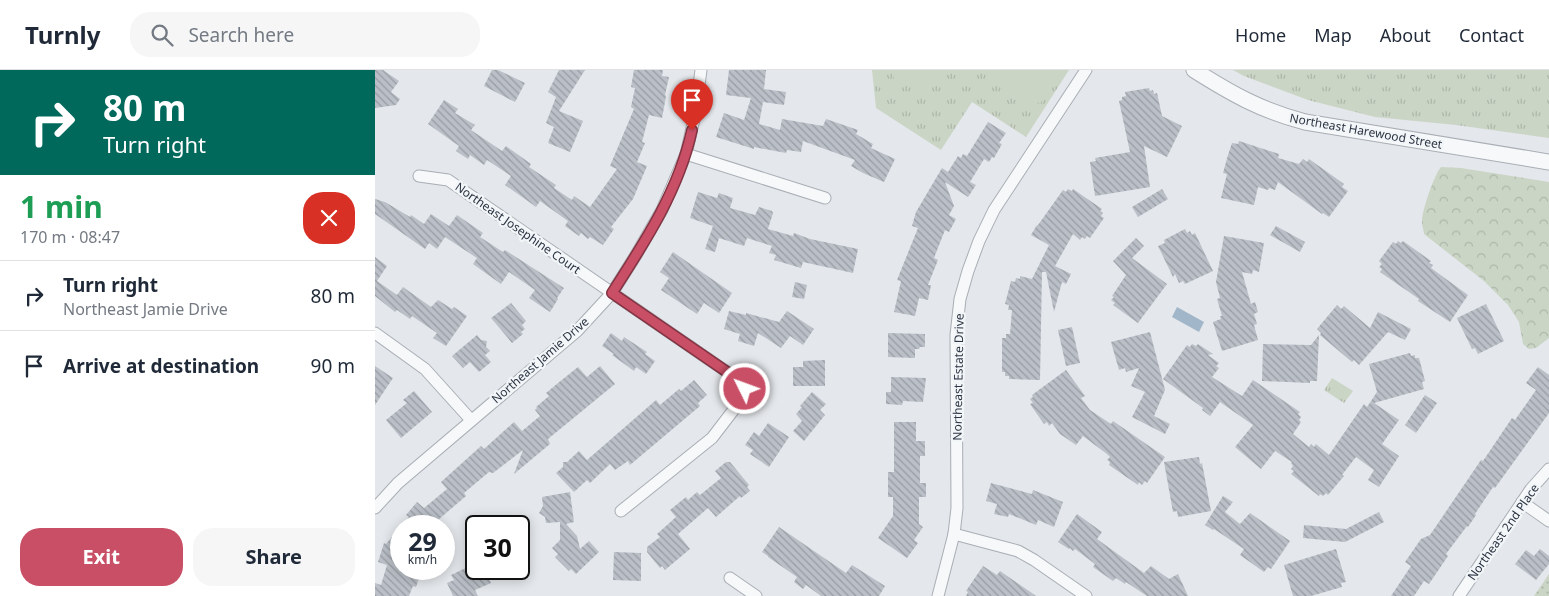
<!DOCTYPE html>
<meta charset="utf-8">
<style>
body{margin:0;font-family:"Noto Sans",sans-serif;background:#f6f6f7;color:#1f2937;height:100vh;display:flex;flex-direction:column;font-size:19px;white-space:nowrap}
*{box-sizing:border-box;margin:0}
p{font-size:16px;color:#747a83}
.icon{flex:none;width:28px;height:28px;fill:none;stroke:currentColor;stroke-width:2;stroke-linecap:round;stroke-linejoin:round}
.map{position:relative;flex:1;overflow:hidden}
.details{display:flex;flex-direction:column;background:#fff;width:375px}
.details>*{flex:none}
.guide{background:#00695c;color:#fff;overflow:hidden}
.speed{position:absolute;left:15px;top:445px;display:flex;gap:10px;font-size:25px;font-weight:700;text-align:center}
.speed>*{display:grid;place-content:center;width:65px;height:65px;border-radius:50%;background:#fff;box-shadow:0 2px 12px #0003;line-height:1}
.speed small{font-size:12px;font-weight:400}
.speed .limit{border:2px solid #111;border-radius:8px;background:#fff;color:#111}
.pin{position:absolute;display:grid;place-items:center;width:42px;height:42px;color:#fff;margin:-51px -21px;border-radius:50% 50% 50% 0;rotate:-45deg;box-shadow:0 0 5px #0007}
.pin .icon{rotate:45deg}
.me{position:absolute;width:55px;margin:-28px;rotate:312deg;stroke-linejoin:round;filter:drop-shadow(0 0 4px #0008)}
.turn{display:flex;align-items:center;gap:18px;height:105px;padding:0 20px;font-size:22px}
.turn .icon{width:65px;height:65px;stroke-width:2.5}
.turn b{display:block;font-size:35px;line-height:42px}
.round{display:grid;place-items:center;flex:none;width:52px;height:52px;border-radius:20px;background:#f6f6f7}
.overview{display:flex;align-items:center;justify-content:space-between;height:85px;padding:0 20px}
h1{font-size:30px;font-weight:700;line-height:38px;color:#1e9e55}
.cta{display:flex;gap:10px;margin-top:auto;padding:10px 20px}
.cta a{flex:1;height:58px;border-radius:20px;background:#c94f66;color:#fff;font-size:20px;font-weight:700;line-height:58px;text-align:center}
.cta a+a{background:#f6f6f7;color:#1f2937}
ul{padding:0;list-style:none}
li{display:flex;align-items:center;gap:15px;height:70px;padding:0 20px;border-top:1px solid #e0e1e3}
li div{flex:1}
li b{display:block;font-size:19px}
li em{font-style:normal}
header{display:flex;align-items:center;gap:30px;box-sizing:border-box;height:70px;padding:0 25px;background:#fff;border-bottom:1px solid #e0e1e3}
header strong{font-size:24px}
nav{display:flex;gap:28px;margin-inline-start:auto;font-size:18px}
.search{width:350px;height:45px;background:#f6f6f7;display:flex;align-items:center;gap:12px;box-sizing:border-box;padding:0 18px;border-radius:20px;color:#747a83;font-size:19px}
main{display:flex;flex:1;min-height:0}
.map>svg:first-child{display:block}
</style>
<header>
<strong>Turnly</strong>
<div class="search"><svg class="icon" aria-label="search" viewBox="0 0 24 24"><circle cx="10" cy="10" r="6"/><path d="M15 15l6 6"/></svg>Search here</div>
<nav><a>Home</a><a>Map</a><a>About</a><a>Contact</a></nav>
</header>
<main>
<section class="details">
<div class="guide">
<div class="turn"><svg class="icon" aria-label="right" viewBox="0 0 24 24"><path d="M7 20v-9h11M14 6l5 5-5 5"/></svg><div><b>80 m</b>Turn right</div></div>
</div>
<div class="overview"><div><h1>1 min</h1><p>170 m · 08:47</p></div><a class="round" style="background:#d93025;color:#fff"><svg class="icon" aria-label="close" viewBox="0 0 24 24"><path d="M6 6l12 12M18 6L6 18"/></svg></a></div>
<ul>
<li><svg class="icon" aria-label="right" viewBox="0 0 24 24"><path d="M7 20v-9h11M14 6l5 5-5 5"/></svg><div><b>Turn right</b><p>Northeast Jamie Drive</p></div><em>80 m</em></li>
<li><svg class="icon" aria-label="arrive" viewBox="0 0 24 24"><path d="M6 21V4h12l-3 4 3 4H6"/></svg><div><b>Arrive at destination</b></div><em>90 m</em></li>
</ul>
<div class="cta"><a>Exit</a><a>Share</a></div>
</section>
<div class="map">
<svg width="1174" height="526" viewBox="0 0 1174 526">
<defs>
<pattern id="grass-dots" width="8" height="8" patternUnits="userSpaceOnUse" patternTransform="scale(1.25)"><rect width="8" height="8" fill="#cad5c5"/><path d="M2 2h.1M6 6h.1" fill="none" stroke="#aeb7aa" stroke-width="1.8" stroke-linecap="round"/></pattern>
<pattern id="forest-crowns" width="20" height="18" patternUnits="userSpaceOnUse" patternTransform="scale(1.25)"><rect width="20" height="18" fill="#cad5c5"/><path d="M2 6a3 3 0 1 1 6 0M12 15a3 3 0 1 1 6 0" fill="none" stroke="#aeb7aa"/></pattern>
<pattern id="park-tufts" width="24" height="20" patternUnits="userSpaceOnUse" patternTransform="scale(1.25)"><rect width="24" height="20" fill="#cad5c5"/><path d="M3 7l-1-3M5 7V3M7 7l1-3M15 17l-1-3M17 17v-4M19 17l1-3" fill="none" stroke="#aeb7aa"/></pattern>
<pattern id="building-back-hatch" width="6" height="6" patternUnits="userSpaceOnUse" patternTransform="scale(1.25)"><rect width="6" height="6" fill="#bbc0c8"/><path d="M-1 5l2 2M0 0l6 6M5-1l2 2" fill="none" stroke="#989da4"/></pattern>
</defs>
<rect width="100%" height="100%" fill="#e4e7eb"/>
<path fill="url(#grass-dots)" d="M1174,504V526H1159Z"/>
<path fill="url(#forest-crowns)" d="M1066,97L1086,98L1174,112V268L1161,278L1154,279L1148,274L1144,252L1133,235L1109,211L1049,164C1049,161 1047,156 1047,153C1046,143 1059,105 1066,97Z"/>
<g fill="url(#park-tufts)">
<path d="M497,0H694L651,67L597,32L566,80L501,38Z"/>
<path d="M858,0H1174V68L1081,55L1000,47L933,30L869,6Z"/>
<path d="M957,308L978,321L969,333L949,320Z"/>
</g>
<g fill="#cad5c5">
<path d="M519,0H555V10L519,11Z"/>
<path d="M613,0H686L665,34Z"/>
</g>
<path fill="#a1b6c9" d="M802,237L829,252L824,262L797,247Z"/>
<g fill="url(#building-back-hatch)">
<path d="M0,0H8L24,11L16,22L25,29L21,35L0,38Z"/>
<path d="M117,0H123L150,13L140,32L109,16Z"/>
<path d="M184,0H210L184,41L208,51L195,82L173,73L179,57L171,53L181,27L173,22Z"/>
<path d="M259,0H288L287,6L294,7L290,25L291,26L290,32L287,48L274,45L267,72L270,73L262,92L272,96L258,129L236,157L239,159L228,175L215,167L213,169L206,163L204,166L190,156L193,151L165,131L161,137L150,129L130,115L136,106L112,90L109,95L95,85L93,89L81,81L84,76L53,54L69,30L83,39L80,43L100,55L96,60L127,81L131,76L156,94L154,97L181,115L179,118L197,130L199,126L215,137L242,99L235,96L259,39L256,37L260,18L256,17Z"/>
<path d="M354,0H391L389,19L411,22L409,35L388,32L384,54L405,60L407,49L448,56L451,49L483,60L481,64L498,74L496,78L520,89L509,112L488,103L476,96L480,90L428,71L426,82L412,80L411,83L379,77V79L341,67L349,43L369,50L376,28L351,25Z"/>
<path d="M774,18L775,21L778,20L779,24L782,23L787,46L807,56L792,87L769,76L775,117L720,126L715,92L721,91L720,88L755,82L744,31L747,30V27L751,26L750,22Z"/>
<path d="M613,52L631,63L624,73L627,74L619,88L617,87L614,92L609,89L595,112L601,115L593,127L570,112L579,136L574,145L581,149L574,162L570,160L559,188L563,190L553,215H556L553,230L544,228L540,246L519,242L526,211L522,210L543,158L537,156L541,142L567,98L573,102L583,86L586,88L588,84L592,86Z"/>
<path d="M864,71L904,84L903,88L924,94L928,89L932,92L934,89L969,114L967,117L973,121L954,147L948,143L947,144L903,112L900,120L894,118L893,120L883,117L879,135L846,128L852,104L848,103L853,85L857,73L863,74Z"/>
<path d="M693,119L697,121L698,119L727,139L725,141L728,143L726,146L729,148L715,168L712,166L710,169L707,167L705,170L698,164L680,196L696,204L691,214L687,212L679,242L671,202H667L665,310L634,309V306H630V302H627V268H631V264H635L637,240H633L634,235L630,234L636,211L640,212L641,208L645,209V206L657,209L674,175L656,165L662,155H663L688,120L691,122Z"/>
<path d="M787,119L793,129L763,147L757,137Z"/>
<path d="M323,122L342,128L344,123L358,128L355,138L380,145L384,137L397,141L398,143L393,159L418,166L419,163L435,169L483,179L478,203L428,192L426,198L399,190L401,185L394,183L397,176L372,168L369,176L344,168L340,182L330,179L338,156L315,148Z"/>
<path d="M0,129L10,132L35,147L36,145L49,154L56,144L74,156L82,145L108,163L105,167L128,182L130,180L189,218L182,228L183,229L175,242L154,228L160,220L134,202L126,214L98,194L102,188L70,167L62,179L54,173L50,179L0,144Z"/>
<path d="M901,156L930,172L925,182L895,165Z"/>
<path d="M810,159L812,163L815,161L817,165L820,163L838,201L810,214L808,211L804,213L800,204L798,207L783,176L790,173L789,170Z"/>
<path d="M849,166L889,173L884,202L878,200L877,204L867,202L876,234L880,232L883,242L879,244L882,254L879,255L883,270L847,281L838,252L846,249L845,246H847L842,229L845,228L841,212Z"/>
<path d="M761,168L769,176L757,188L792,214L763,253L738,235L740,233L736,230L739,227L737,226L751,205L738,191Z"/>
<path d="M1023,171L1026,173L1028,171L1056,191L1054,193L1058,195L1056,198L1093,225L1075,252L1043,231L1044,229L1005,202L1007,199L1004,197L1007,194L1004,191L1018,172L1021,174Z"/>
<path d="M298,182L357,223L344,243L329,233L322,244L286,220L294,208L285,202Z"/>
<path d="M0,187L12,196L2,211L22,225L28,217L56,237L63,230L77,239L79,237L92,246L71,276L58,268L62,263L37,246L35,249L22,240L20,242L0,226Z"/>
<path d="M420,212L432,215L429,229L417,227Z"/>
<path d="M136,233L151,251L147,255L150,259L146,262L148,264L137,273L116,248Z"/>
<path d="M1111,234L1129,271L1103,284L1100,278L1097,279L1082,248Z"/>
<path d="M962,235L966,239L969,236L995,258L1003,242L1036,259L1030,270L1013,262L984,295L979,290L977,292L945,265L946,263L942,259Z"/>
<path d="M354,241L371,245V243L404,252L412,241L439,259L428,275L415,266L406,278L383,263L379,276L363,271L365,264L349,259Z"/>
<path d="M697,257L705,293L691,296L683,260Z"/>
<path d="M775,262L790,320L779,346L795,354L790,364L757,347L770,322L756,316L764,298L751,302L750,298L744,300L736,272Z"/>
<path d="M236,263L247,271L249,267L272,282L270,284L280,291L271,304L261,297L259,301L237,285L239,284L227,276Z"/>
<path d="M513,263L550,264V277H545L544,279H540V288L513,287Z"/>
<path d="M102,265L106,270L112,271L111,277L115,281L110,285L116,292L104,302L95,292L88,298L77,286Z"/>
<path d="M944,265L942,311H935V313L887,311L888,274L936,275Z"/>
<path d="M817,274L821,276L823,274L838,284L833,285L844,293L841,296L844,298L837,307L867,326L878,310L925,342L923,344L926,347L924,350L926,352L918,364L934,377L936,374L939,377L941,374L954,385L989,334L992,337L1002,322L994,294L1035,283L1036,286L1040,285V288H1044L1050,311L1047,312L1049,319L999,333L1024,350L1007,374L1024,386L1004,417L993,410L999,400L981,387L967,405L969,406L953,425L951,423L948,426L945,424L944,426L916,404L919,401L916,399L918,396L916,393L917,392L900,381L886,399L860,377L878,355L845,332L835,346L827,340L828,338L788,309L812,275L815,277Z"/>
<path d="M450,290V316H418V297H428V291Z"/>
<path d="M0,296L18,308L0,335Z"/>
<path d="M225,296L240,314L173,369L175,374L139,404L148,380L118,403L114,402L89,423L91,426L63,450L70,456H26L34,447L31,445L42,432L49,438L72,419L66,412L106,376L109,379L139,352L147,361L165,346L160,340L162,338L161,337L174,326L171,323L183,313L203,297L212,307Z"/>
<path d="M1163,297L1174,305V343L1120,418L1118,417L1100,444L1101,445L1093,457L1092,456L1071,484L1073,486L1054,514L1049,511L1039,526H1016L1036,496L1030,492L1046,469L1055,465L1106,390L1108,391L1137,348L1140,350L1161,320L1151,313Z"/>
<path d="M691,300L710,326L706,328L715,340L736,354L738,351L790,387L772,413L770,411L767,415L764,412L763,415L734,395L735,392L732,390L735,387L732,384L708,366L701,375L685,364L677,353L674,356L672,352L669,354L655,334L658,333L655,329L658,327L657,325Z"/>
<path d="M516,307L551,308L548,332L528,331L527,335L511,334V322H516Z"/>
<path d="M319,310L332,325L323,333L325,336L255,395L253,391L240,400L235,394L215,413L212,410L199,422L181,403L188,397V392H192L204,381L212,390L281,330L285,335L304,319L306,321Z"/>
<path d="M39,321L57,342L26,368L11,350L32,333L28,330Z"/>
<path d="M437,322L451,334L445,340L450,345L429,371L418,361L427,351L421,344L427,337L425,336Z"/>
<path d="M1050,325L1062,333L1041,363L1030,355Z"/>
<path d="M519,352H541V371H550V386H545V413H551V427H544V454L548,457L539,470L543,473L532,488L503,468L518,446V427H513V402H519Z"/>
<path d="M393,353L414,367L394,397L375,384L378,380L370,375L379,362L384,366Z"/>
<path d="M824,387L825,394L827,393L836,441L803,447L802,441L798,442L789,392Z"/>
<path d="M351,392H355L374,415L372,417L375,421L366,428L365,426L341,447L333,438L303,464L315,479L290,500L287,496L285,498L272,482V477L285,467L282,464L301,447L295,440L311,427L313,430L322,422L325,425L346,408L340,401Z"/>
<path d="M616,413L657,424L658,420L688,432L679,457L663,450L661,455L634,444L633,447L619,444L622,434L611,431Z"/>
<path d="M195,422L199,452L191,454L202,466L205,479L214,471L224,482L201,504L196,499L194,501L180,487L183,484L177,478L185,470V452L171,453L170,447L164,443L168,436L167,427Z"/>
<path d="M848,426L858,432L850,442L865,454L875,443L915,471L896,499L893,497L889,502L865,485L869,479L839,459L838,460L830,455Z"/>
<path d="M1004,442L1009,452L970,472L928,468L929,455L971,459Z"/>
<path d="M702,444L727,462L722,469L769,503L776,496L794,509L803,504L813,526H772L751,512L750,514L741,508L738,511L718,497L720,494L700,479L698,481L695,478L694,479L683,472Z"/>
<path d="M26,456V499H36L46,502L41,517L38,516L34,526H0V513L6,515L12,495L3,492L9,473L11,474Z"/>
<path d="M404,457L471,503L477,495L510,516L504,526H446L431,515L428,519L419,512L422,507L393,487V486L387,482Z"/>
<path d="M961,479L971,512L966,513L967,517L936,526H918L909,495Z"/>
<path d="M1165,479L1174,486V494L1161,510L1140,494L1151,480L1159,486Z"/>
<path d="M239,482L266,483V511L238,510Z"/>
<path d="M101,493V499H109L116,513L100,520L103,526H78L72,513L79,510L76,505Z"/>
<path d="M608,496L622,505L625,501L661,526H591L593,522L591,521Z"/>
</g>
<g fill="none" stroke-linecap="round" stroke-linejoin="round">
<g stroke="#a9aeb5" stroke-width="13">
<g id="minor">
<path d="M311,84L450,128"/>
<path d="M44,106L73,110L355,304L370,319L360,338L337,368L246,441"/>
<path d="M0,263L50,299L96,350"/>
<path d="M1147,432L1174,451"/>
<path d="M0,438L23,413L202,261L237,223L261,185L287,140L311,84L320,45L326,0"/>
<path d="M579,464L643,481L659,490L711,526"/>
<path d="M355,508L381,526"/>
<path d="M563,526L579,464L582,438L581,265L585,229L593,201L604,171L619,140L711,0"/>
<path d="M1084,526L1156,419L1174,399"/>
</g>
</g>
<g stroke="#a9aeb5" stroke-width="17">
<path id="tertiary" d="M819,0C857,24 885,40 930,52L1174,92"/>
</g>
<use href="#minor" stroke="#f6f8f9" stroke-width="11"/>
<use href="#tertiary" stroke="#f6f8f9" stroke-width="15"/>
</g>
<g fill="none" stroke-linecap="round" stroke-linejoin="round">
<g stroke="#833342" stroke-width="12">
<path id="route" d="M317,60C304,120 270,172 237,223L355,304L370,319"/>
</g>
<use href="#route" stroke="#c94f66" stroke-width="9"/>
</g>
<g text-anchor="middle" dominant-baseline="central" stroke-width="4.5" stroke-linejoin="round" paint-order="stroke">
<g font-size="12" fill="#2c3543" stroke="#f3f6f8">
<text transform="translate(991 61) rotate(10)">Northeast Harewood Street</text>
<text transform="translate(143 158) rotate(35)">Northeast Josephine Court</text>
<text transform="translate(165 290) rotate(-41)">Northeast Jamie Drive</text>
<text transform="translate(583 307) rotate(-89)">Northeast Estate Drive</text>
<text transform="translate(1128 462) rotate(-55)">Northeast 2nd Place</text>
</g>
</g>
</svg>
<div class="speed"><div>29<small>km/h</small></div><div class="limit">30</div></div>
<div class="pin" style="left:317px;top:60px;background:#d93025"><svg class="icon" aria-label="arrive" viewBox="0 0 24 24"><path d="M6 21V4h12l-3 4 3 4H6"/></svg></div>
<svg class="me" style="left:370px;top:319px" viewBox="-20 -20 40 40"><circle r="17" fill="#c94f66" stroke="#fff" stroke-width="3"/><path d="M0-11L8 9 0 5-8 9z" fill="#fff"/></svg>
</div>
</main>
